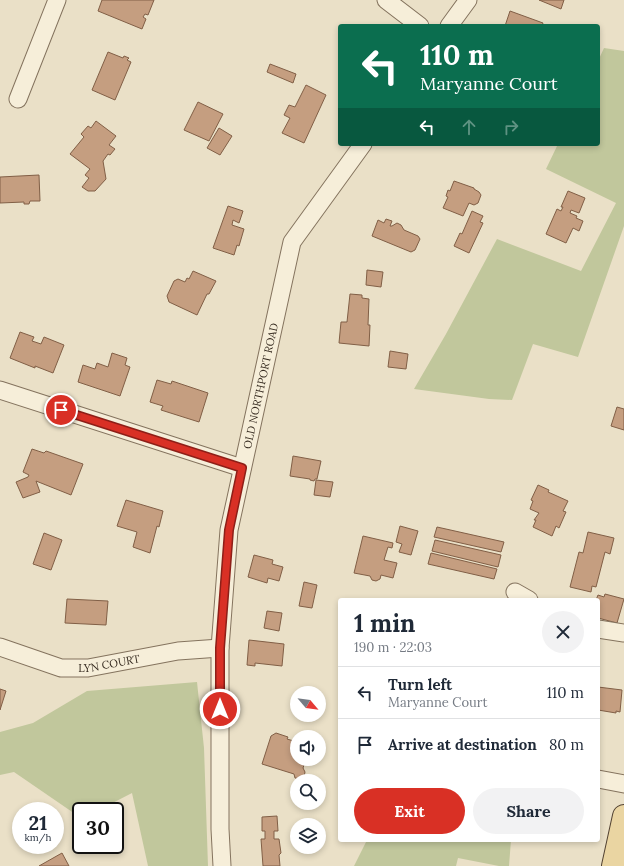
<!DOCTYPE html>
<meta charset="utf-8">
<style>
body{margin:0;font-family:Lora,serif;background:#f2f2f3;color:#1f2937;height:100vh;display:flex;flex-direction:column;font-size:15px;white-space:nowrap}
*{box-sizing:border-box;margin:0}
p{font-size:13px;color:#747a83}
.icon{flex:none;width:22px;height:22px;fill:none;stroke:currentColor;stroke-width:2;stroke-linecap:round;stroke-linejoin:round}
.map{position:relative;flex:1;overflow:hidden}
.side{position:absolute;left:338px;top:598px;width:262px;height:244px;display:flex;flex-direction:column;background:#fff;border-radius:4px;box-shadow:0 2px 6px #0003}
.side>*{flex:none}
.top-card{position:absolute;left:338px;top:24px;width:262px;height:122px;border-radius:4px;box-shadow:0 2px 6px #0003;background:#0b6e4f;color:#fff;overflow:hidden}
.needle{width:26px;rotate:119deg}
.buttons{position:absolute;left:290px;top:686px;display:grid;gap:8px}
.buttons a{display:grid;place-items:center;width:36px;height:36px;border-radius:50%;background:#fff;box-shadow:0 2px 6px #0003;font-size:20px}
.speed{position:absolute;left:12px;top:802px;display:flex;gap:8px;font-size:20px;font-weight:700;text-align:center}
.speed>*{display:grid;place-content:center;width:52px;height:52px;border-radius:50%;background:#fff;box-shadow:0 2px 6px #0003;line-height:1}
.speed small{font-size:10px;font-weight:400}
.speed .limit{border:2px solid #111;border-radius:6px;background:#fff;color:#111}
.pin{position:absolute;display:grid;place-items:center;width:34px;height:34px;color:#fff;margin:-17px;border:2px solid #fff;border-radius:50%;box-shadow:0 1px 4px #0007}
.me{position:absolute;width:44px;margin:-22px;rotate:0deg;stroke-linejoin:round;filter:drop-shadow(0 0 3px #0008)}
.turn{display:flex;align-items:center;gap:14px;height:84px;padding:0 16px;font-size:18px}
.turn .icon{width:52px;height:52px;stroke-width:2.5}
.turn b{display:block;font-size:28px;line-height:34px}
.lanes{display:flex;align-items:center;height:38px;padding:0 16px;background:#0003;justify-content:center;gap:20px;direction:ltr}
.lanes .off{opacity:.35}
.round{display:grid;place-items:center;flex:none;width:42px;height:42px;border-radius:21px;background:#f2f2f3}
.summary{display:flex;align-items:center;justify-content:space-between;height:68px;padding:0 16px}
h1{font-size:24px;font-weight:700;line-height:30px}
.action{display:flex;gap:8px;margin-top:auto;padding:8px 16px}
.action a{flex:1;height:46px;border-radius:24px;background:#d93025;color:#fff;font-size:16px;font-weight:700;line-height:46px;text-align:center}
.action a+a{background:#f2f2f3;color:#1f2937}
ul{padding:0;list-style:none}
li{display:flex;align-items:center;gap:12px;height:52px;padding:0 16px;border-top:1px solid #e0e1e3}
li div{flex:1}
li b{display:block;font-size:15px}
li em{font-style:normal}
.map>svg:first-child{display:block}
</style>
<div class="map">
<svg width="624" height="866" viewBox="0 0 624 866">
<rect width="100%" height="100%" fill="#eae0c7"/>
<g fill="#c1c79c">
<path d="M604,48L624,51V226L578,357L533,344L512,400L489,399L414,389L446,334L497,239L581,271L616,203L546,169L558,144H598V61Z"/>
<path d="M197,682L204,748L208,866H148L132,793L97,811H81V818L14,772L0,775V732L33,723L87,691Z"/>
<path d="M367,840H511L509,866H499L458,858L456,866H354Z"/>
</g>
<g fill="#c59e80" stroke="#815f46">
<path d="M102,0H154L148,15L145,14L143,17L146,19L142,29L98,11Z"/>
<path d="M539,0H564L561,9Z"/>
<path d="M510,11L543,23L542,26H505Z"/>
<path d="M108,52L123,58L124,56L129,58L127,60L131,62L115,100L92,90Z"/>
<path d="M270,64L296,74L293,83L267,72Z"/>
<path d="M306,85L326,95L304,143L282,133L290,118L284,115L289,105L295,107Z"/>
<path d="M198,102L223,114L209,141L184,130Z"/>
<path d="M96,121L116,136L109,145L115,149L110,155L108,154L103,161L106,179L95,191H88L82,187L89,178L85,175L90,169L70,154L84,137L81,134L88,126L91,128Z"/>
<path d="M219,128L232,136L220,155L207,148Z"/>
<path d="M39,175L40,201H30L29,204H24V202L0,203V177Z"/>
<path d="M454,181L474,188V189L479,192L481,195L478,203L474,205L469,203L463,216L443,208L448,197L446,196L448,190L450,191Z"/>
<path d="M568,191L585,198L579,213L571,210L570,213L577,216L576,218L583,221L579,231L573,228L566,243L546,234L557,209L561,211L563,207H561Z"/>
<path d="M228,206L243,211L239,223L233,220L232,225L244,229L239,246L237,245L234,255L213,248Z"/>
<path d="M472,211L483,216L480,222L483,223L469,253L454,246L460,233L462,234Z"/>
<path d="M386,219L392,221L390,226H392L397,223L401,225L404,230L418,236L420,239L415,250L411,252L372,236L378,220L384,223Z"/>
<path d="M367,270L383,272L381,287L366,285Z"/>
<path d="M193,271L216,281L209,294H207L197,315L169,302L167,296L174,281L178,279L185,282L187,278L189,279Z"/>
<path d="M350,294L362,295V298L369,299L368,325H370L369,346L339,343L341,322H347Z"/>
<path d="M20,332L34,337L32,341L41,344L44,337L64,345L53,373L35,366V368L10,358Z"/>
<path d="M390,351L408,354L406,369L388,367Z"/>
<path d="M112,353L127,358L125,365L130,367L120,396L78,382L83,365L95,369L97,363L108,367Z"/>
<path d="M157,380L171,384L172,381L208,393L199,422L161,410L163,406L150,402Z"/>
<path d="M617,407L624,409V430L611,426Z"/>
<path d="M32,449L44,453L46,451L83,464L71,495L36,481L40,492L23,498L16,482L28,477L29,475L23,472Z"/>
<path d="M293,456L321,461L317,479H315L314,481L310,480V479L290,476Z"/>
<path d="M316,480L333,482L330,497L314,495Z"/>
<path d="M538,485L549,490L548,492L568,501L563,511L566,512L559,528L556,526L552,536L533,527L536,520H534L539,513L530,509L533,501L531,500Z"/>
<path d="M126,500L163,511L159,527L157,526L150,553L133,547L137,532L117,526Z"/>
<path d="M400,526L418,531L411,555L399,552L402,544L396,542Z"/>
<path d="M437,527L504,542L501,552L434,537Z"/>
<path d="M588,532L614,538L610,554L605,552L596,587L592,586L591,592L570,587L579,552L583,553Z"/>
<path d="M44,533L62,540L51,570L33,564Z"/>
<path d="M363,536L393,543L392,548L388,547L384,560L397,563L393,578L381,575L380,579L376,581L372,580L370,576L354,573Z"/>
<path d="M435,540L501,555L498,567L432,551Z"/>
<path d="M431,553L497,569L494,579L428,564Z"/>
<path d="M254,555L273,560L272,564L283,567L279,581L268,578L267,583L248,577Z"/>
<path d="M304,582L317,585L312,608L299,606Z"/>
<path d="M605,594L624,599L617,623L598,618V600H596L598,595L604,597Z"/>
<path d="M67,599L108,601L106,625L65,623Z"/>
<path d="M267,611L282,613L279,631L264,628Z"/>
<path d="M249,640L284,644L282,666L255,663V666L247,665Z"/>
<path d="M598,687L622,690L620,712L616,711V713L598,710Z"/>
<path d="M0,689L6,691L0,710Z"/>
<path d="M276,733L288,737L287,739L297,742V759H306L303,768L305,772L304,777L300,779L295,778L294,774L262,764L271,736Z"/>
<path d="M277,816L278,831H274V839H279L281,853L279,855L280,866H263L261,839H265V831H262V817Z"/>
<path d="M62,853L69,866H39Z"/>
</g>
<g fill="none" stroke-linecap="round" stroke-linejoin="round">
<g stroke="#84735e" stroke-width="19">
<g id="minor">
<path d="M386,0L420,26"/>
<path d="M449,26L468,0"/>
<path d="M18,99L57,0"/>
<path d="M0,390L242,468"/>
<path d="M515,592L529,600"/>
<path d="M598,629L624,633"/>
<path id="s1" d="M0,647L61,668H88L178,651L220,648"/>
<path d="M598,779L624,784"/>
<path id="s2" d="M222,866L220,829V648L229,530L292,242L363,144"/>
</g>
</g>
<g stroke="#524232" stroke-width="24">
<path id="major" d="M613,866L624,816"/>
</g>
<use href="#minor" stroke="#f6eed9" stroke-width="17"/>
<use href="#major" stroke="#ead5a2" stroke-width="22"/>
</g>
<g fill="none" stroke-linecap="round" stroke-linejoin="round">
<g stroke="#8d1f18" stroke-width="10">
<path id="route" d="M61,410L242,468L229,530L220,648V709"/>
</g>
<use href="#route" stroke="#d93025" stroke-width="7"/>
</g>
<g text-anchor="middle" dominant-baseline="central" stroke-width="4" stroke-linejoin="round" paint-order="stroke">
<g font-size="11" fill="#362b20" stroke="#f2ebd6">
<text stroke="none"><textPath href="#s2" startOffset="484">OLD NORTHPORT ROAD</textPath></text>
<text stroke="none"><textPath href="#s1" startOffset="113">LYN COURT</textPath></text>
</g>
</g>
</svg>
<div class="buttons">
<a><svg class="needle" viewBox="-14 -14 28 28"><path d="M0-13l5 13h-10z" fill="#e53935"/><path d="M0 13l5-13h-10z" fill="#747a83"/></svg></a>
<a><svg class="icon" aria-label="sound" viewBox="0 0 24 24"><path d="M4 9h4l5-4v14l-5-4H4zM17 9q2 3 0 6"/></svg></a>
<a><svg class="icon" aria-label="search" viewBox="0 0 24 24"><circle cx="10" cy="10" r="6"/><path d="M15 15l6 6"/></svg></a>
<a><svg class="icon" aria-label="layers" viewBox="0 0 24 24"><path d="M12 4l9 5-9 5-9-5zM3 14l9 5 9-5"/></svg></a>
</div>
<div class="speed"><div>21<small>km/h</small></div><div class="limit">30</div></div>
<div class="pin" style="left:61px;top:410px;background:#d93025"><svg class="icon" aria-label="arrive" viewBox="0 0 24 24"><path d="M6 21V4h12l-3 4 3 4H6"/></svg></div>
<svg class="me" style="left:220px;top:709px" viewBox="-20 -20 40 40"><circle r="17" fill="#d93025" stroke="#fff" stroke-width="3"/><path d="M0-11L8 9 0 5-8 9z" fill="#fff"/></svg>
<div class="top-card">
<div class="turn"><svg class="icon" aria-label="left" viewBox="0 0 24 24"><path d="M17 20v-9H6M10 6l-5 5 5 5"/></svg><div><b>110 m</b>Maryanne Court</div></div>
<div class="lanes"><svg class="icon" aria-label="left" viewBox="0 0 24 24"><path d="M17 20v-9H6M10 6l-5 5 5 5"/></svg><svg class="icon off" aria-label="ahead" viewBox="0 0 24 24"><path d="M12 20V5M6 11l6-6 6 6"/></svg><svg class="icon off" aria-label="right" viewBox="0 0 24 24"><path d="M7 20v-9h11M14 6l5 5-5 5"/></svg></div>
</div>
<section class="side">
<div class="summary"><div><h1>1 min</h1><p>190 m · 22:03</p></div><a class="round"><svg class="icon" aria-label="close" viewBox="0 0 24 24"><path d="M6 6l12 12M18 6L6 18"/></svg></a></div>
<ul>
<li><svg class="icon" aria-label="left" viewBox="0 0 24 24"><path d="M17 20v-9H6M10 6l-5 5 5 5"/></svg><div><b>Turn left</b><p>Maryanne Court</p></div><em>110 m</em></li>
<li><svg class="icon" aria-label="arrive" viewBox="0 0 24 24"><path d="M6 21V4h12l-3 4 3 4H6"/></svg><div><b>Arrive at destination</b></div><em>80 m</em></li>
</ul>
<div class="action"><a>Exit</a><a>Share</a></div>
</section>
</div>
